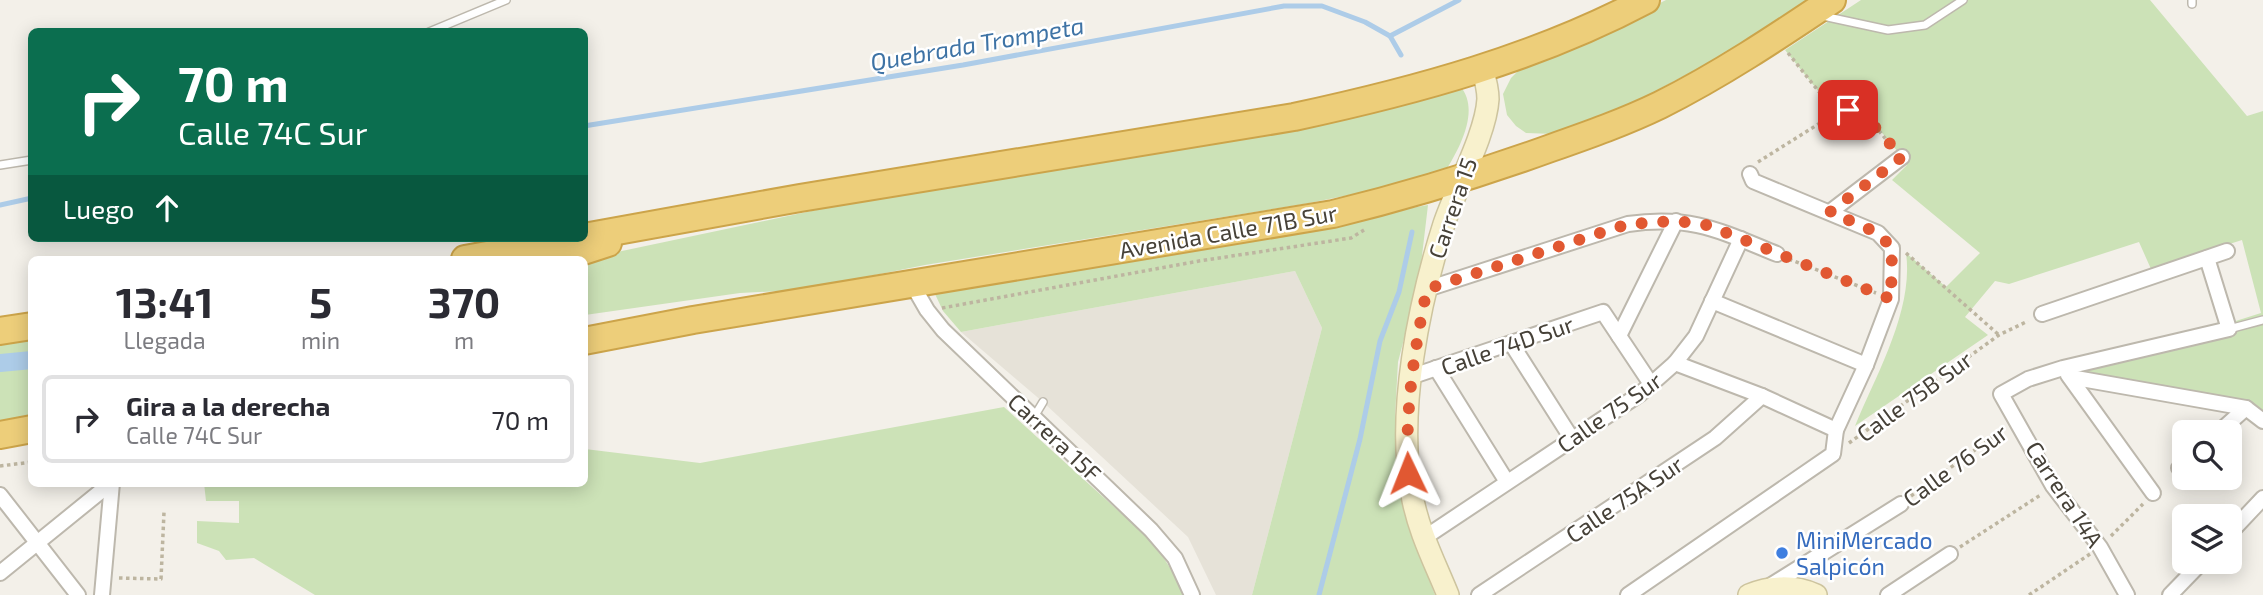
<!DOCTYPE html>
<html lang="es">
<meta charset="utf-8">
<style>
body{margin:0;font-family:"Exo 2",sans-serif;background:#f7f7f7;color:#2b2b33;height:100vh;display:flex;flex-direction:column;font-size:26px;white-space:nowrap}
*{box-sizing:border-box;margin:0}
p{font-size:23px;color:#7c7c81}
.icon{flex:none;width:38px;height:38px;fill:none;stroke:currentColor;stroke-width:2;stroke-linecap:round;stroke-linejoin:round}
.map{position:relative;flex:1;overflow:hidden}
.sheet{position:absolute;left:28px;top:256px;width:560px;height:231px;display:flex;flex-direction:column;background:#fff;border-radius:10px;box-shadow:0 4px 18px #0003}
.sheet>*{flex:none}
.hud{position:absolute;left:28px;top:28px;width:560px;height:214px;border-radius:10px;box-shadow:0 4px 18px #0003;background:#0b6e4f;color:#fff;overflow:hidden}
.buttons{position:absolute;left:2172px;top:420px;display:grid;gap:14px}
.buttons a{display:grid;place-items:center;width:70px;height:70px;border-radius:10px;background:#fff;box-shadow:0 4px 18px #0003;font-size:35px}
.pin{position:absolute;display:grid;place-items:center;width:60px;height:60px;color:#fff;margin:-30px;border-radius:14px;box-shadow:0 4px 10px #0006}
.me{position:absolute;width:77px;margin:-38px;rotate:358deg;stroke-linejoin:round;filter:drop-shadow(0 0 5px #0008)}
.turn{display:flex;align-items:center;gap:24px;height:147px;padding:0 35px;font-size:32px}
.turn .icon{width:91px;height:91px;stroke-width:2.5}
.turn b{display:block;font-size:49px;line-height:60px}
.then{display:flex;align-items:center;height:66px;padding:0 35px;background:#0003;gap:14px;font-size:26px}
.eta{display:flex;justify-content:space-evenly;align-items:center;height:119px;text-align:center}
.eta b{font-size:42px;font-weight:700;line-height:49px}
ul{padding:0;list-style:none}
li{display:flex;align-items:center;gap:21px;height:88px;margin:0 14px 10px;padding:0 21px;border:4px solid #e1e1e2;border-radius:10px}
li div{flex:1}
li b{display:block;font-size:26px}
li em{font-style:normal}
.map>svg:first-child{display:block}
</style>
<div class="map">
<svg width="2263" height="595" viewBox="0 0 2263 595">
<rect width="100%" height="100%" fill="#f3f0e9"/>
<path fill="#e6e2d8" d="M1295,271L1322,328L1252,595H1216L1188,537L1043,402L961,332Z"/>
<g fill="#cce2b7">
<path d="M1666,0H1816L1785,22L1633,103L1554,134L1526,133L1516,126L1507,115L1503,94L1511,78L1519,70L1566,50Z"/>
<path d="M1861,0H2150L2247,116L2263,111V419L2085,379L2087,368L2261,313L2242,240L2151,269L2139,242L2009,284L1995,281L1965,317L1988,335L1855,426C1876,375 1914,310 1906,253L1946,287L1980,253L1892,180L1907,165C1899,152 1875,122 1862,115C1853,111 1846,111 1836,113L1785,50Z"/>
<path d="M1460,86C1481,110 1459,149 1445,172L1389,187L1304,204L925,265L800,290L740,293L585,315L584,259L835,206L1314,126Z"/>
<path d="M1428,205L1419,281L1398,362L1395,416L1396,474L1411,533L1435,595H1252L1322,328L1295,271L961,332L943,311L935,294Z"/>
<path d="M14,341H31V416L0,422V343Z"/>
<path d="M1004,407L1155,544L1187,595H315L254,558L226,560L219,551L197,543V521L239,523V501H206L204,483H584L585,449L700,463Z"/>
</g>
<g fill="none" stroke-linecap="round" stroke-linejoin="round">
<g stroke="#adcce8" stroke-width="5">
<path d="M1390,36L1459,0"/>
<path d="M584,126L963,65L1284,6H1322L1365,22L1390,36L1401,55"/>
<path d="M0,205L32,198"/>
<path d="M1319,595L1360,439L1380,341L1399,292L1412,232"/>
</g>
<path stroke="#adcce8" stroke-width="18" d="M0,363L32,360"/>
<g stroke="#bdb8ad" stroke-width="10">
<g id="lane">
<path d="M2192,0V4"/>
<path d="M1823,16L1888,30L1925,25L1963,0"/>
<path d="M429,32L506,0"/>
<path d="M0,165L32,160"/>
<path d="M2229,329L2263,320"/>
<path d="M1034,417L1043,402"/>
</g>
</g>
<g stroke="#bdb8ad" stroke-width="18">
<g id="street">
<path d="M1830,212L1902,157"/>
<path d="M912,284L927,310L943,330L1151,530L1175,558L1192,595"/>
<path d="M1427,289L1628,224C1692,215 1720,231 1777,254"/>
<path d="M1712,301L1866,365"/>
<path d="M2042,314L2227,251"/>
<path d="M1619,336L1676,221"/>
<path d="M1511,343L1572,439"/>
<path d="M1675,363L1762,396L1836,430"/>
<path d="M1436,368L1507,482"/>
<path d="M2068,375L2153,493"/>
<path d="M1410,377L1603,312L1651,384"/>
<path d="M2070,377L2246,408L2263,421"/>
<path d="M2219,432L2246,408"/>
<path d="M2179,468L2184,463"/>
<path d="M0,495L78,595"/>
<path d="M2230,533L2263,498"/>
<path d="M1424,538L1640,394L1675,363L1696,336L1741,239"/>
<path d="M0,573L111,483"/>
<path d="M1770,586L1901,504"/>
<path d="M102,595L112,483"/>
<path d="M1479,595L1715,438L1762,396"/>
<path d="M1628,595L1833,454L1836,430L1866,365L1891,299L1892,248L1878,233L1753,181L1750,174"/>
<path d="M1888,595L1950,554"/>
<path d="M2127,595L2100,547L2053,486L2001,394L2028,379L2063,368L2229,329L2207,258"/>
<path d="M2170,595L2202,562"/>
</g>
</g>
<g stroke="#cdc49e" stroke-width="24">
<g id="secondary">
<path d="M1448,595C1435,563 1418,530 1412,495C1396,413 1419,303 1444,224C1456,188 1486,134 1488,99C1488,88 1485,78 1482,68"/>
<path d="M1749,595C1770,586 1794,585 1816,595"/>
</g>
</g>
<g stroke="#cca44a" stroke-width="30">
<g id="highway">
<path d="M584,237L800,198L1294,117C1415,91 1537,58 1646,0"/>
<path d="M465,259L581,238"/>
<path d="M559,259L608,243"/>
<path d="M0,331L32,326"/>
<path d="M584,341L693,320L1333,214C1407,196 1479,174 1551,148C1588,135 1625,122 1660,105C1720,75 1777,37 1832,0"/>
<path d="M0,435L32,429"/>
</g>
</g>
<g stroke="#bdb5a0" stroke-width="3.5" stroke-dasharray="3.5 3.5" stroke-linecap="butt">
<path d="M1788,53L1836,113C1865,107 1876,128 1893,148"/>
<path d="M1758,162L1836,113"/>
<path d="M1906,253L1999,335"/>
<path d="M1789,259L1876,293"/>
<path d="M942,308L1199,261L1351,238L1364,230"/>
<path d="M1849,443L1999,335L2028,321"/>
<path d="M0,466L32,462"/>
<path d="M1911,496L2004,429"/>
<path d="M2111,536L2143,504"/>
<path d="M1960,547L2042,494"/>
<path d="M119,578L161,579L164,512"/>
<path d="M2029,595L2090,554"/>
</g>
<use href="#lane" stroke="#fff" stroke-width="7"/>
<use href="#street" stroke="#fff" stroke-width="14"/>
<use href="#secondary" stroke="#f8f1cd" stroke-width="21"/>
<use href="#highway" stroke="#edce7a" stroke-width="26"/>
</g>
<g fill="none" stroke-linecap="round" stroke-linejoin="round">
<path stroke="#e15832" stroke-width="12" stroke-dasharray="0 21.6" d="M1408,473C1405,410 1414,351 1427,289L1628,224L1676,221L1707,225L1891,299L1892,248L1878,233L1830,212L1902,157L1865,116L1848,110"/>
</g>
<circle fill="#3f7fe0" stroke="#fff" stroke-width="2.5" cx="1782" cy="553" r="7"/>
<g text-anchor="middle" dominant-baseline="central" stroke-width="5" stroke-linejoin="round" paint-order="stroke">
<g font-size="23" fill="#464138" stroke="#fff">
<text transform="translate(1452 208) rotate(-71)">Carrera 15</text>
<text transform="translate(1228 231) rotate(-10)">Avenida Calle 71B Sur</text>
<text transform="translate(1507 345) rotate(-19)">Calle 74D Sur</text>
<text transform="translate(1914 396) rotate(-36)">Calle 75B Sur</text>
<text transform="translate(1609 412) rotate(-35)">Calle 75 Sur</text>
<text transform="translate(1055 437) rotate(43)">Carrera 15F</text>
<text transform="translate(1955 465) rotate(-36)">Calle 76 Sur</text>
<text transform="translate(2065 494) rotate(57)">Carrera 14A</text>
<text transform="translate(1624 499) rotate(-34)">Calle 75A Sur</text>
</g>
<g font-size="23" fill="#366cbe" stroke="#fff" text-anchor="start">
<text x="1796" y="540">MiniMercado<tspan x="1796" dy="26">Salpicón</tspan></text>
</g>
<g font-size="24" font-style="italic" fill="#3e73a5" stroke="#fff">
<text transform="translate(977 43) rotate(-10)">Quebrada Trompeta</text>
</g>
</g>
</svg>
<div class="buttons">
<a><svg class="icon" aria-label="search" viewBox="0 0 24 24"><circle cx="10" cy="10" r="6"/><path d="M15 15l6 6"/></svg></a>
<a><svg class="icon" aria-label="layers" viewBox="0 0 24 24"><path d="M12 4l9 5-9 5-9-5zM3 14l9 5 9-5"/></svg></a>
</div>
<div class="pin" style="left:1848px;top:110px;background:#d93025"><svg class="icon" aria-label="arrive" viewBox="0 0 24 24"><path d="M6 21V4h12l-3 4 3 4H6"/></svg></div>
<svg class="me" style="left:1408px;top:473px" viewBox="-20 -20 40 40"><path d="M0-17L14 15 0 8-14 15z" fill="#e15832" stroke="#fff" stroke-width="4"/></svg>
<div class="hud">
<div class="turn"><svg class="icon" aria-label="right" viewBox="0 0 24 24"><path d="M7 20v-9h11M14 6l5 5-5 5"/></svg><div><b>70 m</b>Calle 74C Sur</div></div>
<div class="then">Luego<svg class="icon" aria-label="ahead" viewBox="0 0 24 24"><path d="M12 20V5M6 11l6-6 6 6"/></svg></div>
</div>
<section class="sheet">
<div class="eta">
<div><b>13:41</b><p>Llegada</p></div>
<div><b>5</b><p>min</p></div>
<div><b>370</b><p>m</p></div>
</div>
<ul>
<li><svg class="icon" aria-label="right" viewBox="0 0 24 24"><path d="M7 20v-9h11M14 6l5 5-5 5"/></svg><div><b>Gira a la derecha</b><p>Calle 74C Sur</p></div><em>70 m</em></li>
</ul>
</section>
</div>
